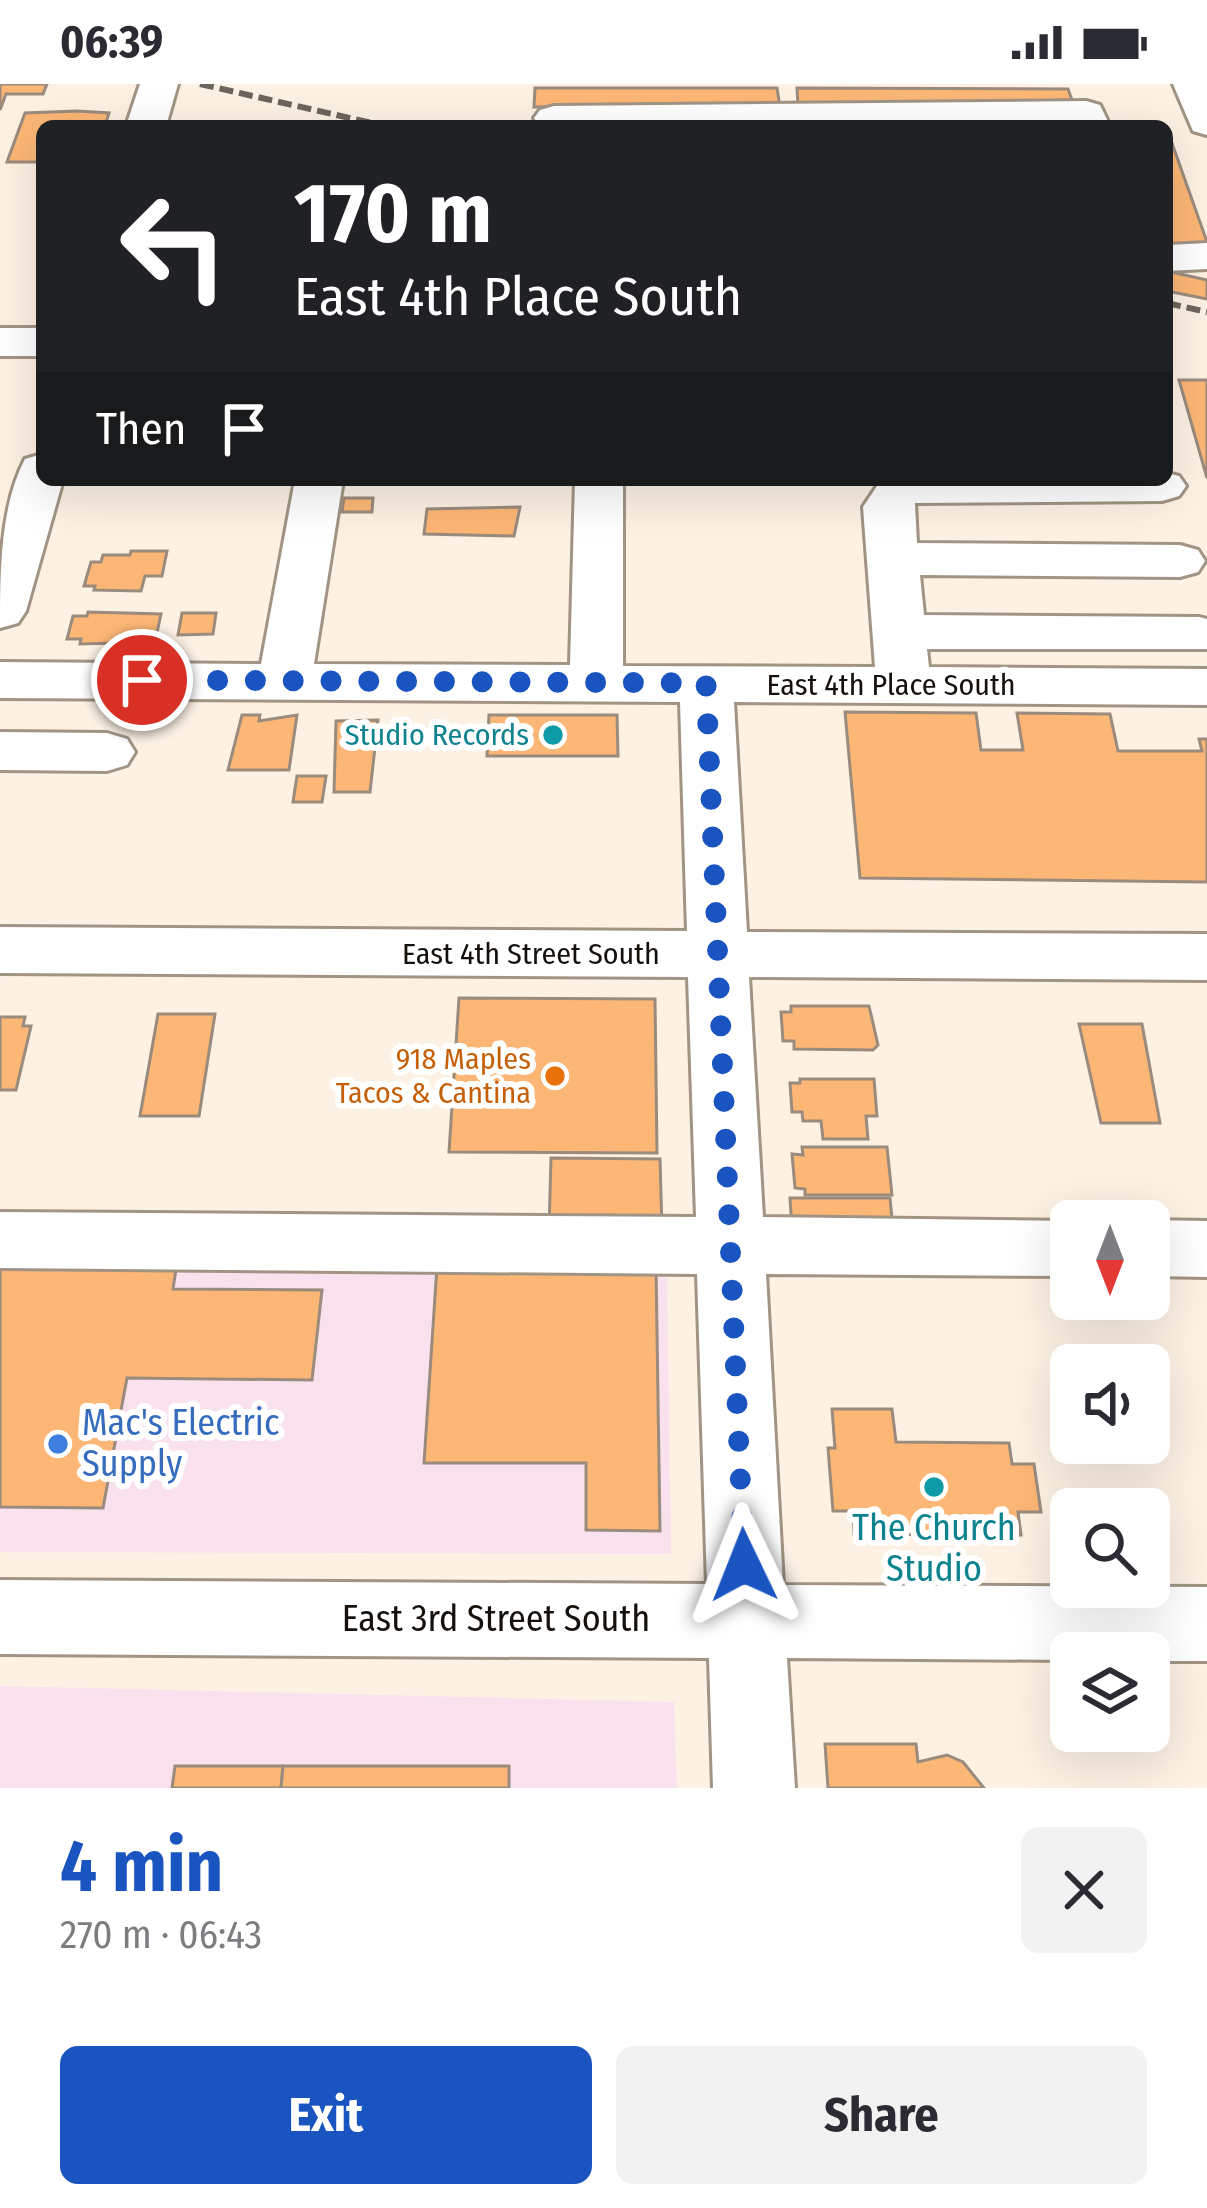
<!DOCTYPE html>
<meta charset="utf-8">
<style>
body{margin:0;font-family:"Fira Sans Condensed",sans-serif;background:#f2f2f3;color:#2b2b33;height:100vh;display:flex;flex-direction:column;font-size:45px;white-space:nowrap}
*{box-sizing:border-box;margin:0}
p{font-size:39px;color:#7c7c81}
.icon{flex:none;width:66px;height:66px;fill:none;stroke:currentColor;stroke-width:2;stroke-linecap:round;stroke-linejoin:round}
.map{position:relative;height:1704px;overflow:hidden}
.side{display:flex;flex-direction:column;background:#fff;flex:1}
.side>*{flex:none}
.top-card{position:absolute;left:36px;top:36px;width:1137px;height:366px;border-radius:18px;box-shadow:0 12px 48px #0002;background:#202124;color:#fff;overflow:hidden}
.needle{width:78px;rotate:180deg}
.fabs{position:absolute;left:1050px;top:1116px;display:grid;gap:24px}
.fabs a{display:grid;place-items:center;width:120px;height:120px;border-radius:18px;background:#fff;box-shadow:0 12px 48px #0002;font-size:60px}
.pin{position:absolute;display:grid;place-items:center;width:102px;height:102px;color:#fff;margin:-51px;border:6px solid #fff;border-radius:50%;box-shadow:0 3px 12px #0007}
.me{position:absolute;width:132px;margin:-66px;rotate:358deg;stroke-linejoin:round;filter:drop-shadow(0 0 9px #0008)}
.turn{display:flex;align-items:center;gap:42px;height:252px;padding:0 60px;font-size:54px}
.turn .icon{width:156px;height:156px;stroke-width:2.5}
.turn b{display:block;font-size:84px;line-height:102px}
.then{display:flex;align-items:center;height:114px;padding:0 60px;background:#0003;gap:24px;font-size:45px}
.round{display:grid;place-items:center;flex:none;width:126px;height:126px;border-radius:18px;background:#f2f2f3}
.summary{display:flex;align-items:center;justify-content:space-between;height:204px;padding:0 60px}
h1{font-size:72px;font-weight:700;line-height:90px;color:#1a54c0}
.button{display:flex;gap:24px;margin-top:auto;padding:24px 60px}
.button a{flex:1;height:138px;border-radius:18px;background:#1a54c0;color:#fff;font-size:48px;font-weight:700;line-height:138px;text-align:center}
.button a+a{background:#f2f2f3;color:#2b2b33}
.status{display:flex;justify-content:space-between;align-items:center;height:84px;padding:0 60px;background:#fff;direction:ltr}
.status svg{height:33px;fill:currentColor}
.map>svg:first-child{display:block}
</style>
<div class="status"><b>06:39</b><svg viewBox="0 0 49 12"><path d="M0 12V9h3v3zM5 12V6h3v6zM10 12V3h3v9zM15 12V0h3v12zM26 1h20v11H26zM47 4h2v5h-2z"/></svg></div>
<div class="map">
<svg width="1207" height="1704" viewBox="0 0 1207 1704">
<rect width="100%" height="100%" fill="#fdf1e4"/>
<g fill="#f9e2ee">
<path d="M0,1175L667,1180L671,1470L0,1468Z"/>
<path d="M0,1602L674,1618L677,1704H0Z"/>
</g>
<g fill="#fcb776" stroke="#9b8b7d" stroke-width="3">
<path d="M0,0H47L43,10H6L0,26Z"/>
<path d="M535,4H777L780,23H534Z"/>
<path d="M797,4L1068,5L1073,19L798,21Z"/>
<path d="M77,27L109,29L105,42H42V78H7L25,29Z"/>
<path d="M1167,45L1207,158V163H1167Z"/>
<path d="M1167,187L1207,196V215L1167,207Z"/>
<path d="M1179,296H1207V394Z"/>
<path d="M344,414H373L372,428H342Z"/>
<path d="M520,423L514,452L424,450L427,425Z"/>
<path d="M131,467H167L162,492H145L141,507L94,506L95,502H84L91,478H101L103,471H130Z"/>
<path d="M88,528L161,530L155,558L80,560L81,555H67L73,532H87Z"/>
<path d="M182,529H216L213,550L178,551Z"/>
<path d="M845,628L976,629L981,666H1023L1017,629L1110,630L1118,667H1202L1199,655H1207V798L860,794Z"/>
<path d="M242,631H260L259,637L297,631L289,686H228Z"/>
<path d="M489,631H617L618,672H487Z"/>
<path d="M378,636L370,708H334L336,637Z"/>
<path d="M297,692H326L322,718H293Z"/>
<path d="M459,914L655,915L657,1069L449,1068Z"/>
<path d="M791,922H869L878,961L873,966L794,965V957H783L781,928H791Z"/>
<path d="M158,930H215L199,1032H140Z"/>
<path d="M0,933H25L23,942H31L16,1006H0Z"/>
<path d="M1079,940H1142L1160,1039H1101Z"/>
<path d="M800,995H874L877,1032H866L868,1055H823L821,1037H803L802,1028H792L790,999H800Z"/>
<path d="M802,1063H887L892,1111H805V1105L795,1104L792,1070L803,1071Z"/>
<path d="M551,1074L660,1075L662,1146H549Z"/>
<path d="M790,1114H890L893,1146H792Z"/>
<path d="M0,1177L177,1179L173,1205L322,1206L312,1296L127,1294L103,1424L0,1423Z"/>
<path d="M437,1182H656L660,1447L586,1446V1379H424Z"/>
<path d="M832,1325H892L896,1358L1009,1359L1012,1380H1034L1041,1428H1018L1021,1451L854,1450L853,1427H833L828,1364H835Z"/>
<path d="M825,1660H916L918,1678L947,1671L963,1678L984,1704H828Z"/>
<path d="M175,1682H283L281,1704H172Z"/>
<path d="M283,1682H509V1704H281Z"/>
</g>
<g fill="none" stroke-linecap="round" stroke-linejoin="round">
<g stroke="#a19484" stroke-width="6">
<g id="minor">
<path d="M140,0H178L166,42H126Z"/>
<path d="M1173,0H1207V51L1193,47Z"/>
<path d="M1086,17L1100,21L1110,42H540L534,34L540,26L554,22Z"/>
<path d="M1207,159V185L1167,187V161Z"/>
<rect x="0" y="244" width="42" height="28"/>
<path d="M42,370V396H63L26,527L18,539L0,544C0,488 0,423 25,375Z"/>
<path d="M1167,389L1179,392L1186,402L1179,412L1162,417L915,419L917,459L1180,461L1198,466L1205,477L1198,488L1180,493L920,491L924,531L1199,533L1207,535V565H927L929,583L1207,585V621L734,618L747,848L1207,850V896L749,893L763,1133L1075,1137H1071V1192L766,1190L783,1501L1207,1503V1577H1149V1569H1071V1576L787,1574L795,1704H713L709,1574L0,1570V1496L707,1500L697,1190L0,1184V1128L696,1133L688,893L0,889V843L687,847L680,618L0,614V578L261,580L295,396H343L314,580L570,581L575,396H623V582L875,583L863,423L879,399L1167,396Z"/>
<path d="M0,648L107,649L127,655L135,668L127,681L107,687L0,686Z"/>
<path d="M1149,1136L1207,1137V1193L1149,1192V1137H1145Z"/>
</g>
</g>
<use href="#minor" fill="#fff" fill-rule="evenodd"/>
<g stroke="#6d655d" stroke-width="6" stroke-dasharray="14 6" stroke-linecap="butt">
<path d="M200,0L385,42"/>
<path d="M1167,219L1207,228"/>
</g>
</g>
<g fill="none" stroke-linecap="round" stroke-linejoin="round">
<path stroke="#1a54c0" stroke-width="21" stroke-dasharray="0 37.8" d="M142,596L706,599L744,1481"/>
</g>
<g fill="#0f9aa8" stroke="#fff" stroke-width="4.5">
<circle cx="553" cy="651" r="12"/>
<circle cx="934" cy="1403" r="12"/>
</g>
<circle fill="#e8710a" stroke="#fff" stroke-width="4.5" cx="555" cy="992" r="12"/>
<circle fill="#3f7fe0" stroke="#fff" stroke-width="4.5" cx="58" cy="1360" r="12"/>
<g text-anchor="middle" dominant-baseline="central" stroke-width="12" stroke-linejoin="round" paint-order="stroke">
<g font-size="30" fill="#15100b" stroke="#fff">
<text x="891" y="601">East 4th Place South</text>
<text x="531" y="870">East 4th Street South</text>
</g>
<g font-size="30" fill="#0d838f" stroke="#fff" text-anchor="end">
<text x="529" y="651">Studio Records</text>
</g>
<g font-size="30" fill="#c56008" stroke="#fff" text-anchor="end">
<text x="531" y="975">918 Maples<tspan x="531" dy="34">Tacos &amp; Cantina</tspan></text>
</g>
<g font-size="36" fill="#366cbe" stroke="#fff" text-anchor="start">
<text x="82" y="1339">Mac's Electric<tspan x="82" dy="41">Supply</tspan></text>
</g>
<g font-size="36" fill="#0d838f" stroke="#fff">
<text x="934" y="1444">The Church<tspan x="934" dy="41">Studio</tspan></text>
</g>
<g font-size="36" fill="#15100b" stroke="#fff">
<text x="496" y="1535">East 3rd Street South</text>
</g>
</g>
</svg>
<div class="fabs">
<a><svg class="needle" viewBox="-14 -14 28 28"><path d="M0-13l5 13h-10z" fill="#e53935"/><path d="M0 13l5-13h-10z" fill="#7c7c81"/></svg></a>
<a><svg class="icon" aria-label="sound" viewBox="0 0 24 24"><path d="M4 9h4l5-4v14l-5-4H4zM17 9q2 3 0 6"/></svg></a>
<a><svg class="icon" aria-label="search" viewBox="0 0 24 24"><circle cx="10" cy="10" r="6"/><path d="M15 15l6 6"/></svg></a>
<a><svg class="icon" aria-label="layers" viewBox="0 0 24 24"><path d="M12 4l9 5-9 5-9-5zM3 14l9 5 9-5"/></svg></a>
</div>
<div class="pin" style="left:142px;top:596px;background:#d93025"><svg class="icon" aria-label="arrive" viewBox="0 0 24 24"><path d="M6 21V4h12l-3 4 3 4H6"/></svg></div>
<svg class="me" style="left:744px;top:1481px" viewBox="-20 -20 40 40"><path d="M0-17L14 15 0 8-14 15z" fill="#1a54c0" stroke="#fff" stroke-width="4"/></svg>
<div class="top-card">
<div class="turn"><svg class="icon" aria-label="left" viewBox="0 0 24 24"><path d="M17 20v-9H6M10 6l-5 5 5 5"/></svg><div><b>170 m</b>East 4th Place South</div></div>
<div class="then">Then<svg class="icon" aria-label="arrive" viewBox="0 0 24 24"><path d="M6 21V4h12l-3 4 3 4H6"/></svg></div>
</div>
</div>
<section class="side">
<div class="summary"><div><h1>4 min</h1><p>270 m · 06:43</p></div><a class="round"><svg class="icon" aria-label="close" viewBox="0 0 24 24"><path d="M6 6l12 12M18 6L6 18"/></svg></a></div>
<div class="button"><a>Exit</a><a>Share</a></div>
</section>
